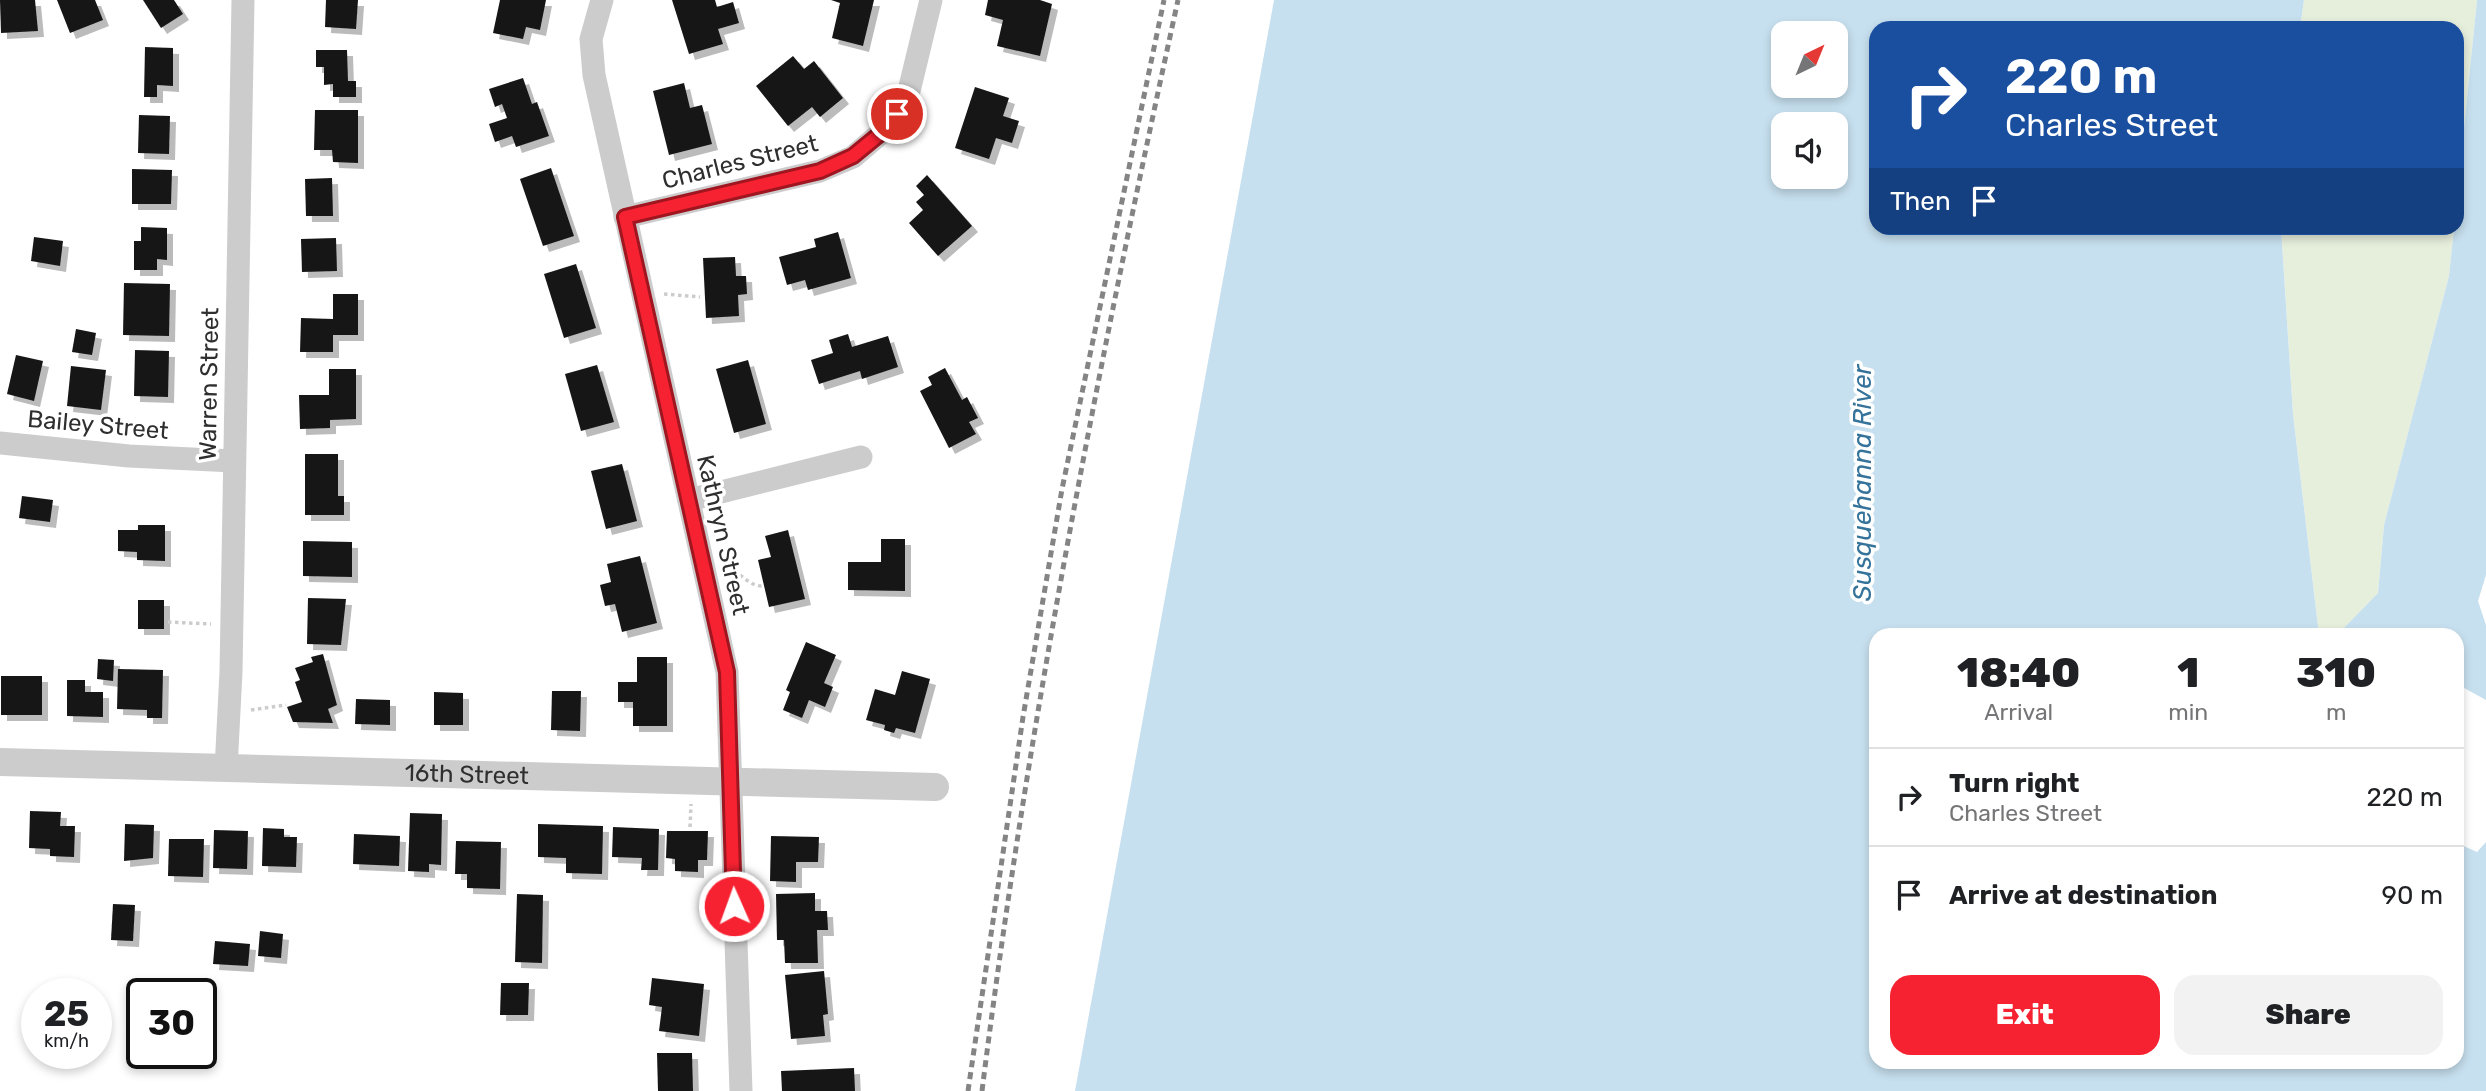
<!DOCTYPE html>
<style>
body{margin:0;font-family:Rubik,sans-serif;background:#f2f2f2;color:#202124;height:100vh;display:flex;flex-direction:column;font-size:26px;white-space:nowrap}
*{box-sizing:border-box;margin:0}
p{font-size:23px;color:#757577}
.icon{flex:none;width:38px;height:38px;fill:none;stroke:currentColor;stroke-width:2;stroke-linecap:round;stroke-linejoin:round}
.map{position:relative;flex:1;overflow:hidden}
.drawer{position:absolute;left:1869px;top:628px;width:595px;height:441px;display:flex;flex-direction:column;background:#fff;border-radius:21px;box-shadow:0 4px 10px #0003}
.drawer>*{flex:none}
.banner{position:absolute;left:1869px;top:21px;width:595px;height:214px;border-radius:21px;box-shadow:0 4px 10px #0003;background:#1a4fa0;color:#fff;overflow:hidden}
.needle{width:46px;rotate:43deg}
.controls{position:absolute;left:1771px;top:21px;display:grid;gap:14px}
.controls a{display:grid;place-items:center;width:77px;height:77px;border-radius:14px;background:#fff;box-shadow:0 4px 10px #0003;font-size:35px}
.speed{position:absolute;left:21px;top:978px;display:flex;gap:14px;font-size:35px;font-weight:700;text-align:center}
.speed>*{display:grid;place-content:center;width:91px;height:91px;border-radius:50%;background:#fff;box-shadow:0 4px 10px #0003;line-height:1}
.speed small{font-size:18px;font-weight:400}
.speed .limit{border:4px solid #111;border-radius:10px;background:#fff;color:#111}
.pin{position:absolute;display:grid;place-items:center;width:60px;height:60px;color:#fff;margin:-30px;border:4px solid #fff;border-radius:50%;box-shadow:0 2px 7px #0007}
.me{position:absolute;width:77px;margin:-38px;rotate:358deg;stroke-linejoin:round;filter:drop-shadow(0 0 5px #0008)}
.turn{display:flex;align-items:center;gap:24px;height:147px;padding:0 21px;font-size:32px}
.turn .icon{width:91px;height:91px;stroke-width:2.5}
.turn b{display:block;font-size:49px;line-height:60px}
.then{display:flex;align-items:center;height:66px;padding:0 21px;background:#0003;gap:14px;font-size:26px}
.eta{display:flex;justify-content:space-evenly;align-items:center;height:119px;text-align:center}
.eta b{font-size:42px;font-weight:800;line-height:49px}
.primary-button{display:flex;gap:14px;margin-top:auto;padding:14px 21px}
.primary-button a{flex:1;height:80px;border-radius:21px;background:#f62231;color:#fff;font-size:28px;font-weight:800;line-height:80px;text-align:center}
.primary-button a+a{background:#f2f2f2;color:#202124}
ul{padding:0;list-style:none}
li{display:flex;align-items:center;gap:21px;height:98px;padding:0 21px;border-top:2px solid #e0e0e0}
li div{flex:1}
li b{display:block;font-size:26px}
li em{font-style:normal}
.map>svg:first-child{display:block}
</style>
<div class="map">
<svg width="2486" height="1091" viewBox="0 0 2486 1091">
<defs>
<filter id="shadow"><feDropShadow dx="6" dy="6" stdDeviation="0" flood-color="#0004"/></filter>
</defs>
<rect width="100%" height="100%" fill="#fff"/>
<g fill="#e6eedc">
<path d="M2304,0H2477L2457,196V28H2300Z"/>
<path d="M2281,228H2454L2449,276L2384,525L2378,593L2337,635H2319L2293,414Z"/>
</g>
<g fill="#c7e0ef" fill-rule="evenodd">
<path d="M1274,0H2304L2300,28H1876V228H2281L2293,414L2319,635H1876V1062H2457V843L2477,852L2486,842V1091H1075ZM1783,33H1836V86H1783ZM1783,124H1836V177H1783Z"/>
<path d="M2477,0H2486V575L2478,601L2486,625V700L2457,684V635H2337L2378,593L2384,525L2449,276L2454,228H2457V196Z"/>
</g>
<g fill="#161616" filter="url(#shadow)">
<path d="M0,0H35L38,31L1,33Z"/>
<path d="M57,0H95L103,20L70,33Z"/>
<path d="M143,0H174L183,14L161,28Z"/>
<path d="M326,0H358L356,29L325,27Z"/>
<path d="M500,0H546L540,30L526,27L523,39L493,33Z"/>
<path d="M672,0H715L717,7L733,2L739,23L718,29L723,44L689,54Z"/>
<path d="M831,0H874L863,46L832,38L840,3Z"/>
<path d="M988,0H1040L1052,4L1040,56L997,46L1003,20L985,15Z"/>
<path d="M145,47L173,48V86L157,85V97H144Z"/>
<path d="M316,50H347L348,81H356V97H333V84L324,85V67H316Z"/>
<path d="M793,56L804,69L814,61L843,98L820,117L812,107L788,126L756,86Z"/>
<path d="M523,78L532,104L537,102L549,136L516,147L512,136L495,142L489,124L507,118L502,104L495,107L489,89Z"/>
<path d="M684,83L690,108L702,105L712,144L669,155L653,91Z"/>
<path d="M975,87L1009,98L1003,116L1019,121L1012,143L996,138L989,159L955,148Z"/>
<path d="M315,110H358V163L333,162L332,150H314Z"/>
<path d="M139,115L170,116L169,154L138,153Z"/>
<path d="M551,168L574,236L543,246L520,179Z"/>
<path d="M132,169L172,170L171,204H132Z"/>
<path d="M927,175L972,226L938,256L909,223L923,210L916,202L924,195L916,186Z"/>
<path d="M332,178L333,216H306L305,179Z"/>
<path d="M141,227L167,228V260L157,259V270H134V241H141Z"/>
<path d="M838,232L851,278L808,290L805,280L787,285L779,257L816,247L814,239Z"/>
<path d="M34,237L63,241L60,266L31,261Z"/>
<path d="M336,238L337,271L302,272L301,239Z"/>
<path d="M735,257L736,276H746L747,294L738,295L739,316L706,318L703,258Z"/>
<path d="M576,264L596,328L564,338L544,274Z"/>
<path d="M124,283L170,284L169,336L123,335Z"/>
<path d="M333,294H358V335H333V352H300L301,318L333,319Z"/>
<path d="M76,329L96,333L92,355L72,352Z"/>
<path d="M848,334L852,347L888,336L898,367L862,379L860,371L819,384L811,360L833,353L829,340Z"/>
<path d="M135,350L169,351L168,397L134,396Z"/>
<path d="M16,355L43,361L34,401L7,394Z"/>
<path d="M748,360L766,424L734,433L716,369Z"/>
<path d="M597,365L614,422L581,431L565,374Z"/>
<path d="M71,366L106,370L101,410L67,406Z"/>
<path d="M945,368L962,400L967,397L978,418L969,422L976,434L949,448L920,391L932,385L928,377Z"/>
<path d="M329,369H356V419L330,420V428L300,429L299,395H329Z"/>
<path d="M305,454H338V496H344V515H305Z"/>
<path d="M622,464L637,521L606,529L591,471Z"/>
<path d="M22,496L53,500L50,522L19,518Z"/>
<path d="M138,525H165V561L137,560V552L118,551V530H138Z"/>
<path d="M788,530L805,599L769,607L758,560L771,557L765,536Z"/>
<path d="M881,539H905V591L848,590V562H881Z"/>
<path d="M303,541L352,542V577L303,576Z"/>
<path d="M640,556L657,623L622,632L615,604L605,606L600,585L611,582L607,564Z"/>
<path d="M308,598L346,599L341,645L307,644Z"/>
<rect x="138" y="600" width="26" height="29"/>
<path d="M806,642L836,655L824,683L833,687L825,707L809,700L802,718L783,710L790,692L786,690Z"/>
<path d="M323,654L337,705L328,709L333,723L293,722L287,707L302,702L295,682L300,680L295,668L313,662L311,657Z"/>
<path d="M637,657H667V726H633V702H618V682H637Z"/>
<path d="M98,659L114,660L113,681L97,679Z"/>
<path d="M118,669L163,670L162,718H147V710L117,709Z"/>
<path d="M902,671L930,679L915,733L896,728L894,733L884,730L885,725L866,720L875,689L895,695Z"/>
<rect x="1" y="676" width="41" height="39"/>
<path d="M67,680H85V692H103V717L67,716Z"/>
<path d="M552,691H581L580,731L551,730Z"/>
<path d="M434,692L463,693V725H434Z"/>
<path d="M356,699L390,700V725L355,724Z"/>
<path d="M30,811L61,812L60,826H75L74,857L50,856V849L29,848Z"/>
<path d="M410,813L442,814L441,865L429,864V872L408,871Z"/>
<path d="M125,824L154,825L153,858L124,861Z"/>
<path d="M538,824L603,826L602,874L566,873V858L538,857Z"/>
<path d="M613,827L659,829L658,870H641L642,858L612,857Z"/>
<path d="M263,828L284,829V837H297L296,867L262,866Z"/>
<path d="M214,830L248,831L247,869L213,868Z"/>
<path d="M667,831H708L707,860H698V872L675,871V859L666,858Z"/>
<path d="M354,834L400,836L399,866L353,864Z"/>
<path d="M771,836L819,837L818,862H796V882L770,881Z"/>
<path d="M169,839H204L203,877L168,876Z"/>
<path d="M456,841L501,842L500,889L467,888V874H455Z"/>
<path d="M815,893V911H827L828,930H817L818,963H785L784,940H777L776,894Z"/>
<path d="M517,894L543,895L542,963L515,962Z"/>
<path d="M113,904L135,905L133,941L111,940Z"/>
<path d="M260,931L283,934L281,958L258,956Z"/>
<path d="M215,941L250,944L248,966L213,964Z"/>
<path d="M824,971L828,1014L823,1015L825,1036L791,1039L785,975Z"/>
<path d="M652,978L704,984L699,1036L659,1031L662,1007L649,1005Z"/>
<path d="M501,983H529L528,1015H500Z"/>
<path d="M657,1053H692L693,1091H658Z"/>
<path d="M854,1068L855,1091H782L781,1071Z"/>
</g>
<g fill="none" stroke-linecap="round" stroke-linejoin="round">
<g stroke="#ccc" stroke-width="3.5" stroke-dasharray="3.5 3.5" stroke-linecap="butt">
<path d="M664,294L700,297"/>
<path d="M727,571C742,570 746,586 762,586"/>
<path d="M168,622L211,624"/>
<path d="M251,710L286,705"/>
<path d="M690,827L691,804"/>
</g>
<g stroke="#ccc" stroke-width="23">
<path d="M602,0L591,39L594,75L727,672L741,1091"/>
<path d="M625,217L820,171L853,157L881,133L909,91L931,0"/>
<path d="M0,443L129,456L234,461"/>
<path d="M689,500L861,457"/>
<path d="M226,769L231,672L243,0"/>
</g>
<path stroke="#ccc" stroke-width="28" id="s1" d="M0,762L935,787"/>
<g stroke="#848484" stroke-width="5" stroke-dasharray="7 5" stroke-linecap="butt">
<path d="M968,1091L1023,717L1062,489L1164,0"/>
<path d="M982,1091C1028,724 1099,361 1178,0"/>
</g>
</g>
<g fill="none" stroke-linecap="round" stroke-linejoin="round">
<g stroke="#a01620" stroke-width="18">
<path id="route" d="M734,906L727,672L625,217L820,171L853,156L881,133L897,114"/>
</g>
<use href="#route" stroke="#f62231" stroke-width="12"/>
</g>
<g text-anchor="middle" dominant-baseline="central" stroke-width="7" stroke-linejoin="round" paint-order="stroke">
<g font-size="24" fill="#2f2f2f" stroke="#fff">
<text transform="translate(740 162) rotate(-14)">Charles Street</text>
<text transform="translate(209 384) rotate(-89)">Warren Street</text>
<text transform="translate(98 425) rotate(5)">Bailey Street</text>
<text transform="translate(723 535) rotate(77)">Kathryn Street</text>
<text stroke="none"><textPath href="#s1" startOffset="467">16th Street</textPath></text>
</g>
<g font-size="26" font-style="italic" fill="#35739a" stroke="#fff">
<text transform="translate(1862 483) rotate(-90)">Susquehanna River</text>
</g>
</g>
</svg>
<div class="controls">
<a><svg class="needle" viewBox="-14 -14 28 28"><path d="M0-13l5 13h-10z" fill="#e53935"/><path d="M0 13l5-13h-10z" fill="#757577"/></svg></a>
<a><svg class="icon" aria-label="sound" viewBox="0 0 24 24"><path d="M4 9h4l5-4v14l-5-4H4zM17 9q2 3 0 6"/></svg></a>
</div>
<div class="speed"><div>25<small>km/h</small></div><div class="limit">30</div></div>
<div class="pin" style="left:897px;top:114px;background:#d93025"><svg class="icon" aria-label="arrive" viewBox="0 0 24 24"><path d="M6 21V4h12l-3 4 3 4H6"/></svg></div>
<svg class="me" style="left:734px;top:906px" viewBox="-20 -20 40 40"><circle r="17" fill="#f62231" stroke="#fff" stroke-width="3"/><path d="M0-11L8 9 0 5-8 9z" fill="#fff"/></svg>
<div class="banner">
<div class="turn"><svg class="icon" aria-label="right" viewBox="0 0 24 24"><path d="M7 20v-9h11M14 6l5 5-5 5"/></svg><div><b>220 m</b>Charles Street</div></div>
<div class="then">Then<svg class="icon" aria-label="arrive" viewBox="0 0 24 24"><path d="M6 21V4h12l-3 4 3 4H6"/></svg></div>
</div>
<section class="drawer">
<div class="eta">
<div><b>18:40</b><p>Arrival</p></div>
<div><b>1</b><p>min</p></div>
<div><b>310</b><p>m</p></div>
</div>
<ul>
<li><svg class="icon" aria-label="right" viewBox="0 0 24 24"><path d="M7 20v-9h11M14 6l5 5-5 5"/></svg><div><b>Turn right</b><p>Charles Street</p></div><em>220 m</em></li>
<li><svg class="icon" aria-label="arrive" viewBox="0 0 24 24"><path d="M6 21V4h12l-3 4 3 4H6"/></svg><div><b>Arrive at destination</b></div><em>90 m</em></li>
</ul>
<div class="primary-button"><a>Exit</a><a>Share</a></div>
</section>
</div>
